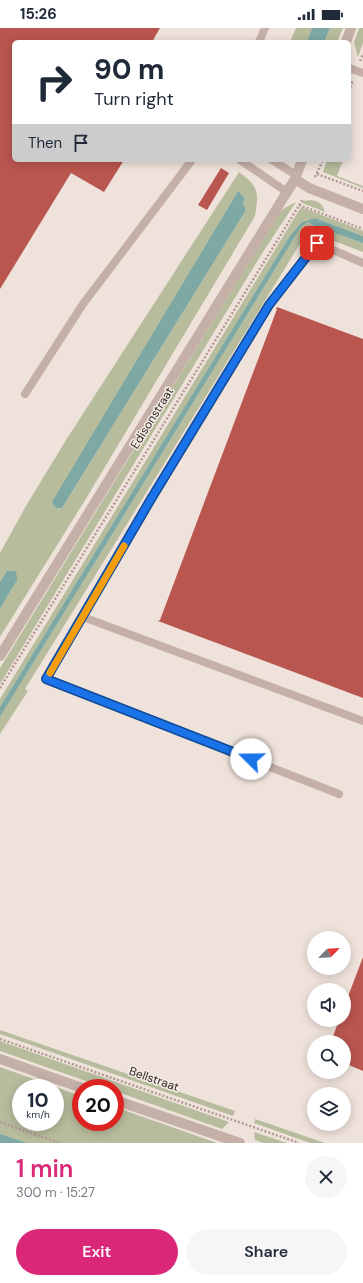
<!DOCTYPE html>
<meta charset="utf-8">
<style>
body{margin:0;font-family:"DM Sans",sans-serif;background:#f6f6f7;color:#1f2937;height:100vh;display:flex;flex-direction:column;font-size:15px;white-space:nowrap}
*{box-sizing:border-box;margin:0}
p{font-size:13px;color:#747a83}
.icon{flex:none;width:22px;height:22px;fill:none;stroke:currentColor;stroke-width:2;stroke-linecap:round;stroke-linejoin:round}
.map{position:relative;height:1115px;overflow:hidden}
.sheet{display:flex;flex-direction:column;background:#fff;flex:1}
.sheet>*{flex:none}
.top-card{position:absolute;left:12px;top:12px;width:339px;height:122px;border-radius:6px;box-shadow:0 2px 10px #0003;background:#fff;color:#1f2937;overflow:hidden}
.needle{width:26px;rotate:65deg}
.controls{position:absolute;left:307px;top:903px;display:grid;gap:8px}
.controls a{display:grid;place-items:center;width:44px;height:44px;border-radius:50%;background:#fff;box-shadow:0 2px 10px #0003;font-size:20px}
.speed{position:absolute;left:12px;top:1051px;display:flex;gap:8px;font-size:20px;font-weight:700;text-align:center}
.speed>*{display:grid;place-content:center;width:52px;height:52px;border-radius:50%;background:#fff;box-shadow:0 2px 10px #0003;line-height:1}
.speed small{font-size:10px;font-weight:400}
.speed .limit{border:6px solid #d22;background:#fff;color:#111}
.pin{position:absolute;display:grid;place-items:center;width:34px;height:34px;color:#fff;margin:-17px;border-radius:8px;box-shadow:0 2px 6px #0006}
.me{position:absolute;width:44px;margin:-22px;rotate:292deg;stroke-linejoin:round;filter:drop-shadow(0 0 3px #0008)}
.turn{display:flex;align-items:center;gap:14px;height:84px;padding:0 16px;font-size:18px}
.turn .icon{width:52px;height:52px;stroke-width:2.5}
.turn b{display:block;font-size:28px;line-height:34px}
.then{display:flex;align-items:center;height:38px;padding:0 16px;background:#0003;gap:8px;font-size:15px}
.round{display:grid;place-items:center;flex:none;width:42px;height:42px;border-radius:21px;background:#f6f6f7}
.overview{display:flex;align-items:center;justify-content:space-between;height:68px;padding:0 16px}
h1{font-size:24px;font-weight:600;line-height:30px;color:#db2777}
.button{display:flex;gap:8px;margin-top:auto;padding:8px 16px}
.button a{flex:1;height:46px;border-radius:24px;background:#db2777;color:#fff;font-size:16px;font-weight:600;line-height:46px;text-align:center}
.button a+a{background:#f6f6f7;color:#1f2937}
.status{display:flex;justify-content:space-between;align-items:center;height:28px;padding:0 20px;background:#fff;direction:ltr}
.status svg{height:11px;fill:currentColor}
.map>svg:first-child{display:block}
</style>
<div class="status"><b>15:26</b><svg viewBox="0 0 49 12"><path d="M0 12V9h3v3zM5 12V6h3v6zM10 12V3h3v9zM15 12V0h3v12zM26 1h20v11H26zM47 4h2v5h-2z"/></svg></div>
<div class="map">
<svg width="363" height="1115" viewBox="0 0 363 1115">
<rect width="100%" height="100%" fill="#efe2db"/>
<g fill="#b7bc9d" fill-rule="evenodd">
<path d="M296,0H312L307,14H290Z"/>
<path d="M330,0H343L337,14H324Z"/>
<path d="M359,0H363V15L358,29L354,14Z"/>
<path d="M327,132H343L337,148L363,158V160L323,144Z"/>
<path d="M239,144C259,159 259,164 255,188L87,469L0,609V581L12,561L7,543L0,554V525L26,478L66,412ZM238,163L245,170L243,175L246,182L62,480H56L53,474Z"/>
<path d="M303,173C314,171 322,173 325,184L302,175Z"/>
<path d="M296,174L261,227L0,656V640L280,184L286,179Z"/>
<path d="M301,179L363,203V208L315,190L302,194L289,209L0,679V671Z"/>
<path d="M308,194L314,198L363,215V224L308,203L25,661L28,663L0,706V689L301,199Z"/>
<path d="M0,1002L235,1083L233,1088L0,1006Z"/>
<path d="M0,1013L229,1094L222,1101L115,1063V1060H106L0,1023Z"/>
<path d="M0,1039L81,1068V1094H115V1079L217,1115H28L0,1106ZM21,1060H55V1094H21Z"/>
<path d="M255,1091L325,1115H310L254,1095Z"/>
<path d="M254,1104L287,1115H264L255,1112Z"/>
</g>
<g fill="#7da8a3">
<path d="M312,0H330L324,14H307Z"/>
<path d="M238,163L245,170L243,175L246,182L62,480H56L52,474Z"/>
<path d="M315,190L363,208V215L314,198L308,194L301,199L0,689V679L289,209L302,194Z"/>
<path d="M7,543H16L17,552L0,581V554Z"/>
<path d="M0,1106L28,1115H0Z"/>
</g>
<g fill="#b9564f">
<path d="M0,0H160L152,14H14V132H124L104,164L71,145L0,261Z"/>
<path d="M221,140L229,145L207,182L198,177Z"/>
<path d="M277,279L363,311V670L158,593L160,592L277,281H276Z"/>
<path d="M363,929V1043L344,1035V1014H331L339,992H344V979Z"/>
</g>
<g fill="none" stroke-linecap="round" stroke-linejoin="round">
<g stroke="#b19a93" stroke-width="2.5" stroke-dasharray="2 2" stroke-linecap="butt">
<path d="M360,33L363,26"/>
<path d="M349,63L353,52"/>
<path d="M317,146L363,163"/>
<path d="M315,149L323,132"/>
<path d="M299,177L363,201"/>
<path d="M0,660L303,171"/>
<path d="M0,1011L299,1115"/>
<path d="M0,1094L59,1115"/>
</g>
<g stroke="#c5b0a8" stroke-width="8">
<path d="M259,14L265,0"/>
<path d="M349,40L363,45"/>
<path d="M240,132L287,164"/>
<path d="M272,132L296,147"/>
<path d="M25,366L83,276L192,132"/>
<path d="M83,589L151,471L269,277L317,215L363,235"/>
<path d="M339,766L46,651L83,589L363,693"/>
</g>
<g stroke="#c5b0a8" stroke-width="10">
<path d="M346,14L351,0"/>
<path d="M295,151L309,160L363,181"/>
<path d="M0,628L295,151L302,132"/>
<path d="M0,1031L82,1060"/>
<path d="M115,1072L240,1115"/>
</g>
</g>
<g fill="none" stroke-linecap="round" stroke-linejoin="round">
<g stroke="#114b97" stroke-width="10">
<path id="route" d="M251,731L46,651L151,471L269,277L317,215"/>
</g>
<use href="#route" stroke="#1a73e8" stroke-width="7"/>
<path stroke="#f59e0b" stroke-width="7" d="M50,645L124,518"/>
</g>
<g text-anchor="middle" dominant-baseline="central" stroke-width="3" stroke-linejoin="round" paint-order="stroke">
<g font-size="12" fill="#332928" stroke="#f7ede7">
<text transform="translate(152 390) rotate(-58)">Edisonstraat</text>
<text transform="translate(154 1051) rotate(19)">Bellstraat</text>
</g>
</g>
</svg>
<div class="controls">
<a><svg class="needle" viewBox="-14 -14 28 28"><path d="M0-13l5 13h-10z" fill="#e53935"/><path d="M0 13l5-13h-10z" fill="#747a83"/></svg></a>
<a><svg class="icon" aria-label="sound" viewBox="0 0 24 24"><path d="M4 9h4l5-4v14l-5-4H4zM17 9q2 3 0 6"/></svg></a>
<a><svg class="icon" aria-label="search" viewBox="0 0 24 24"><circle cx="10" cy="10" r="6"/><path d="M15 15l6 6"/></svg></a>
<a><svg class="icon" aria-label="layers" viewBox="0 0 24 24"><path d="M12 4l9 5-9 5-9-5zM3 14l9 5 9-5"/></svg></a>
</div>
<div class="speed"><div>10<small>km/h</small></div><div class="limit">20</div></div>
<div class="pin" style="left:317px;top:215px;background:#d93025"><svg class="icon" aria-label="arrive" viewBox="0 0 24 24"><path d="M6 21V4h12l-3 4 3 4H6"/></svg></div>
<svg class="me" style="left:251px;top:731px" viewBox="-20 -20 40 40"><circle r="19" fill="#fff"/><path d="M0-13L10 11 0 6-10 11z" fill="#1a73e8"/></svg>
<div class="top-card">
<div class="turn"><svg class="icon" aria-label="right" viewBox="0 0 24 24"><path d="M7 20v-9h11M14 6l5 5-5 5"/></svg><div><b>90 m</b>Turn right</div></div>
<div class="then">Then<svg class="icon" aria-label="arrive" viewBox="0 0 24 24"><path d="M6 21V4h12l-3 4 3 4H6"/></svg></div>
</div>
</div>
<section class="sheet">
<div class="overview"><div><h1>1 min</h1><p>300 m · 15:27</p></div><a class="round"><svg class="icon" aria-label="close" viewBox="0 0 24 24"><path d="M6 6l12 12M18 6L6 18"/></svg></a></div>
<div class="button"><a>Exit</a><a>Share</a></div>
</section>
